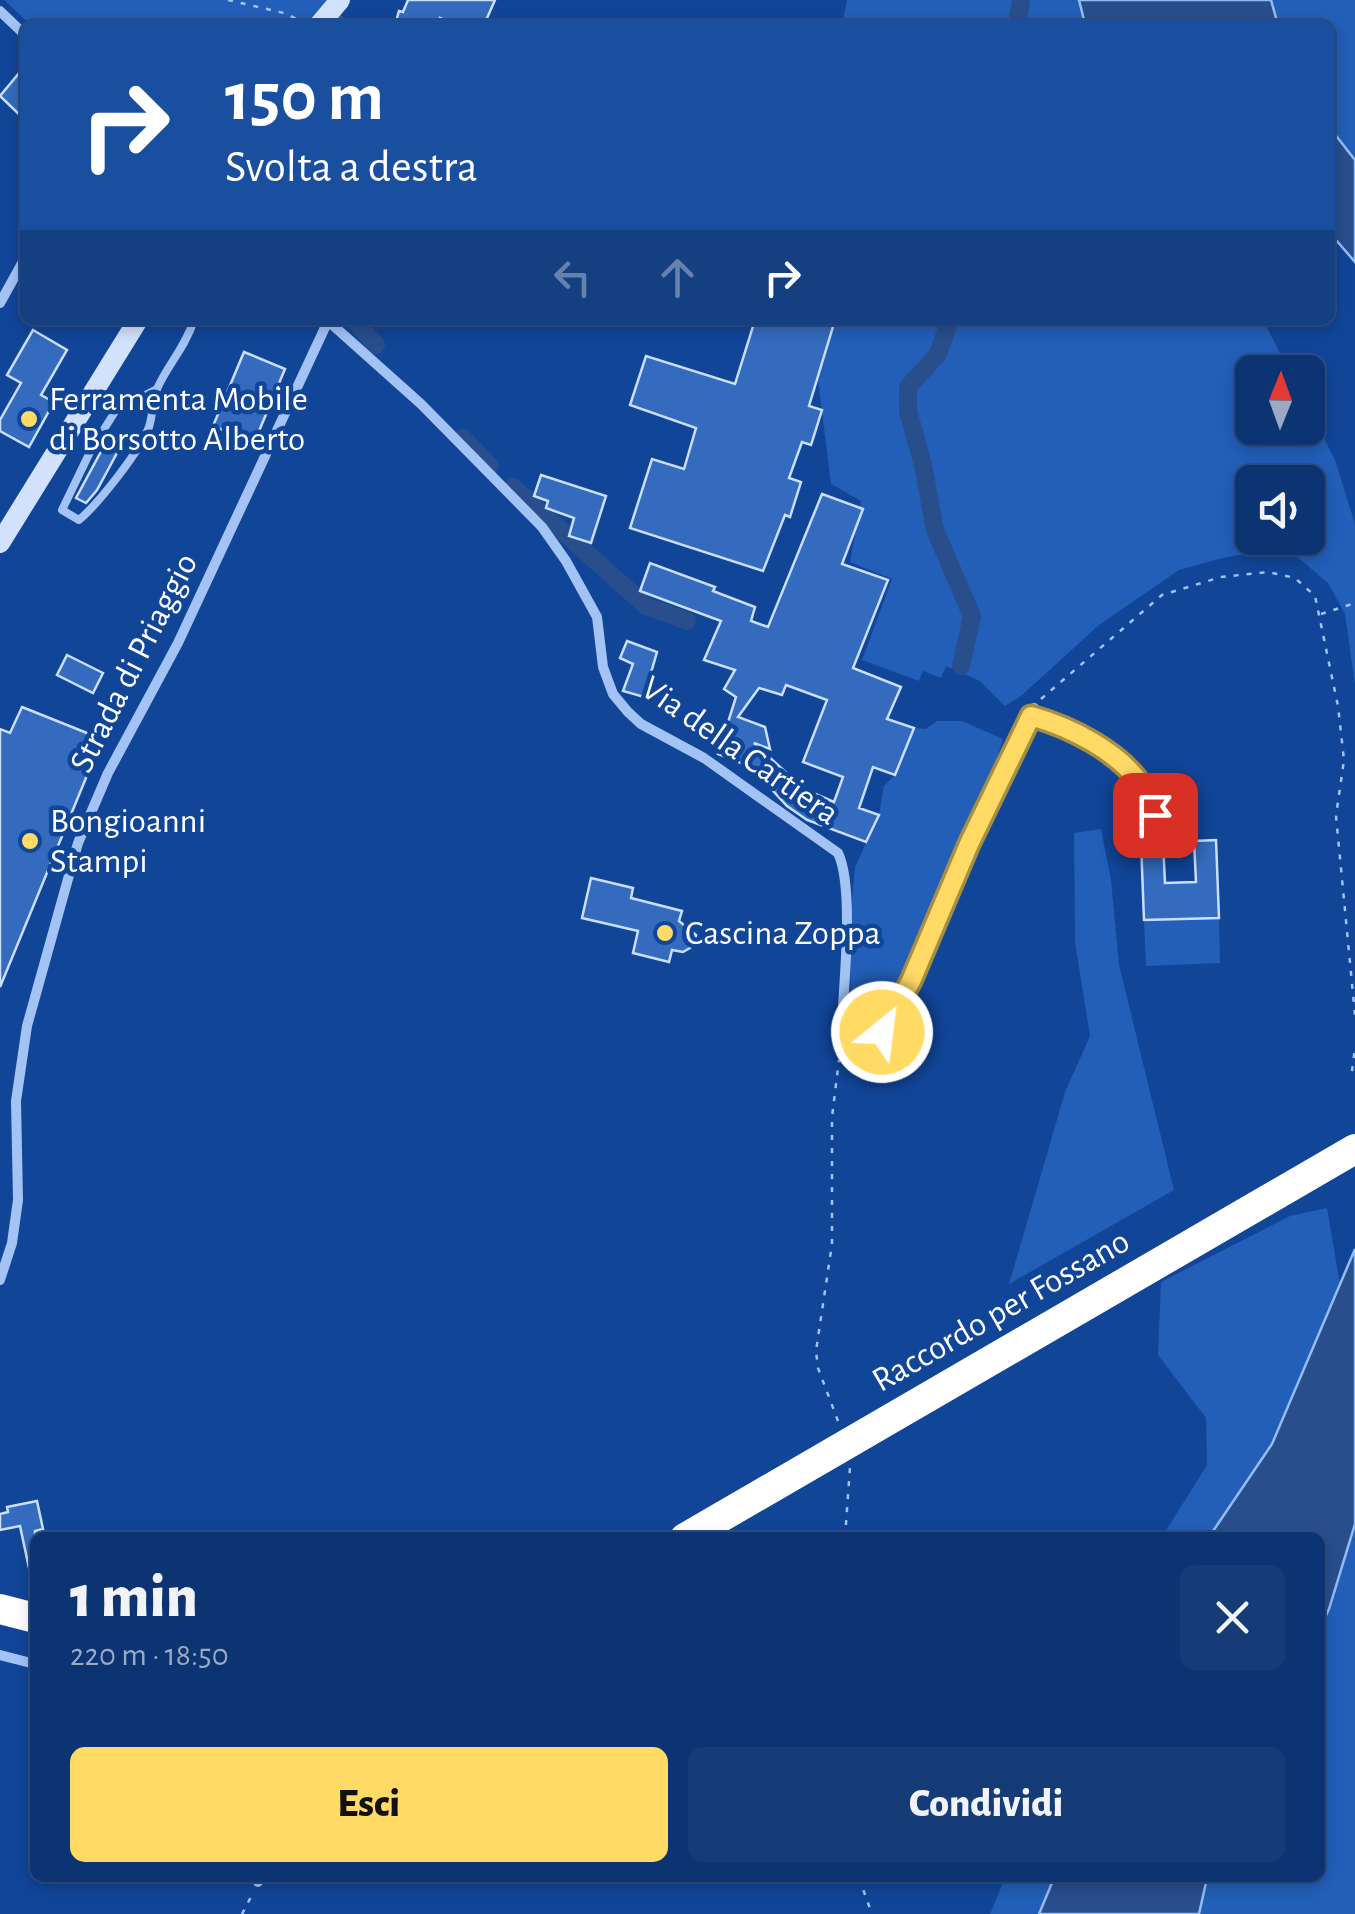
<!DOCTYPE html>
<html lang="it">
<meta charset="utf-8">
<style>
body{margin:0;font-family:"Alegreya Sans",sans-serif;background:#163c77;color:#f1f3f6;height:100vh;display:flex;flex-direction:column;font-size:38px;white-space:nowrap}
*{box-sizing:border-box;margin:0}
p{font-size:32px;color:#9aaac4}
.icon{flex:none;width:55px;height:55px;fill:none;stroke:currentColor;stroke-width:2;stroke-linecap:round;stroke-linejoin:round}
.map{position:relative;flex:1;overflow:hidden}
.drawer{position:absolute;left:30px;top:1532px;width:1295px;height:350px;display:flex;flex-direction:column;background:#0d3472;border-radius:15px;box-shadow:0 5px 15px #0003,0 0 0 2px #2d4f84}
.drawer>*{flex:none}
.guide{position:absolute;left:20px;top:20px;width:1315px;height:305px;border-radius:15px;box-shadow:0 5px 15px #0003,0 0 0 2px #2d4f84;background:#1a4fa0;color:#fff;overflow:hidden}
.needle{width:65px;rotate:1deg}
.controls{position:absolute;left:1235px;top:355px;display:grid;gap:20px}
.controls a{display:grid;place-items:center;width:90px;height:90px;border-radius:15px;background:#0d3472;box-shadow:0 5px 15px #0003,0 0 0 2px #2d4f84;font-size:50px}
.pin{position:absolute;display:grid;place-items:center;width:85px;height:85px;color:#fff;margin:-42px;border-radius:20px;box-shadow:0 5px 15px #0006}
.me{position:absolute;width:110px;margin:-55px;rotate:29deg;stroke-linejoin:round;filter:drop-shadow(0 0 8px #0008)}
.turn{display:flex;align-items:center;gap:35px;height:210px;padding:0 40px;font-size:45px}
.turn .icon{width:130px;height:130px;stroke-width:2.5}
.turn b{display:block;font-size:70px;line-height:85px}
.lanes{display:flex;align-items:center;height:95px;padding:0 40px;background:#0003;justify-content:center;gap:50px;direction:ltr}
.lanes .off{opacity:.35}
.round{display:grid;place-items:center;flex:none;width:105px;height:105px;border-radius:15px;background:#163c77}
.overview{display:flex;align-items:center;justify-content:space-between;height:170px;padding:0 40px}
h1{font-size:60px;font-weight:800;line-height:75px}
.primary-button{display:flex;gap:20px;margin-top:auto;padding:20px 40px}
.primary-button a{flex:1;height:115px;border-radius:15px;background:#ffda65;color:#111;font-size:40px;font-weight:800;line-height:115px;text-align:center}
.primary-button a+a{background:#163c77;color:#f1f3f6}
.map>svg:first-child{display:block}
</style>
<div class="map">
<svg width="1355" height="1914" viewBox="0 0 1355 1914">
<rect width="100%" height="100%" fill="#114598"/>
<g fill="#235eb8" fill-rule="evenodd">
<path d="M4,0H328L350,25H31Z"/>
<path d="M847,0H1079L1084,19L1100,25H842Z"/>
<path d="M1271,0H1355V160L1330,128V25H1278Z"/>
<path d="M836,320H1263L1290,372H1252V428H1308V407L1335,460L1355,524V685L1345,614L1328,583L1295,555L1259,552L1222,558L1179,570L1099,625L1021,696L1005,706L980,681L946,666L941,678L923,671L919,681L862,660L892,579L850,562L861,501L831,484L818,380ZM1252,482H1308V538H1252Z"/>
<path d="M937,721H962L1003,739C989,788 966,834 946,881C924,931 901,998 864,1037L854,1038L851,1031L850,921L855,867L879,815L884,786L895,775L914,728L926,729Z"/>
<path d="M1101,829L1111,880L1119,965L1174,1190L1009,1284L1065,1092L1090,1036L1075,942L1074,833Z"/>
<path d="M1219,918L1220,963L1146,966L1144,921Z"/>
<path d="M1327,1208L1340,1284L1272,1444L1209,1537H1162L1207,1465L1206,1418L1158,1355L1161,1282L1290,1216Z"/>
<path d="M1355,1524V1914H1199L1207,1878H1320V1628L1329,1609Z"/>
<path d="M1005,1878H1054L1039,1914H990Z"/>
</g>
<g fill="#284e8c" stroke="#93bdf7" stroke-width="2.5">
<path d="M1079,0H1271L1278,25H1100L1084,20Z"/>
<path d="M1330,128L1355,160V262L1330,233Z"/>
<path d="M1355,1249V1524L1329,1609L1320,1628V1538L1209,1537L1272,1444Z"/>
<path d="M1054,1878H1207L1199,1914H1039Z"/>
</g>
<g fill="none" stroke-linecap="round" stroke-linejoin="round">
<g stroke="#284e8c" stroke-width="18">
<path d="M1017,25L1021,0"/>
<path d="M354,320L376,345"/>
<path d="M950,320L938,354L908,387V411L923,465L935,530L972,616L961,666"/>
<path d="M463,438L490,466"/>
<path d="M513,487L646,606L687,621"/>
</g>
</g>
<g fill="#346bbe" stroke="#cadffe" stroke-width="2.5" fill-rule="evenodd">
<path d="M408,0H495L484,25H457L440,18L438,25H395L399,11L403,12Z"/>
<path d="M25,66V120L0,96Z"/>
<path d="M755,320H835L809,406L822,410L811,445L802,442L789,478L801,482L790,517L785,515L763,571L630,528L652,459L684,469L696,428L630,405L646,356L735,384Z"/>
<path d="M33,330L67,350L41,395L54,402L29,447L0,431V420L21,383L7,375Z"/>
<path d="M244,352L285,369L254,443L213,426Z"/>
<path d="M111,433L124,440L97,490L86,503L76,498Z"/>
<path d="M541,475L606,496L591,543L569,536L574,518L546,508L548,501L534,496Z"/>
<path d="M822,494L863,509L842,564L888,580L853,668L901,687L887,719L914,728L895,775L873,767L859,808L879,815L866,842L807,820L787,806L751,767L718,754L736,697L724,689L735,670L704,660L721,621L640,591L650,563L715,587L713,591L755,607L751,621L768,627ZM786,685L827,700L803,762L843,777L834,802L804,789L754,743L770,749L765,727L738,717L759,688L782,695Z"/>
<path d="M627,641L657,652L644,697L623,691L633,664L620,658Z"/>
<path d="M67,655L103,673L93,693L57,675Z"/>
<path d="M22,707L102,739L0,987V729L10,733Z"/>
<path d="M1216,840L1219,918L1144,920L1141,842L1163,841L1165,883L1196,882L1194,841Z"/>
<path d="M591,878L633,888L631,898L682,911L679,921L696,935L695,945L683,952L672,950L669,962L633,953L638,931L582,918Z"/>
<path d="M37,1501L43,1529L35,1531V1567L29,1568L20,1526L0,1530V1514L8,1512L7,1507Z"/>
</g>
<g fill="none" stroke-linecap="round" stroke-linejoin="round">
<g stroke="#a2c3f4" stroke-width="2.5" stroke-dasharray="5 8" stroke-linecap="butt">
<path d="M228,0L284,13L303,22"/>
<path d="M1321,614L1355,603"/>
<path d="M1041,699L1162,595L1221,577L1268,572L1295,578L1315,596L1338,706L1344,760L1336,816L1355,1015"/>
<path d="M1352,1071L1355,1048"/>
<path d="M838,1421L818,1368L816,1351L832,1244V1117L839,1060"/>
<path d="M845,1538L850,1467"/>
<path d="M859,1878L872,1914"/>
<path d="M242,1914L253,1893"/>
</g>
<g stroke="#a2c3f4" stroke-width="8">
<path d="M157,389L116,410L91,450L62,510L79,520C99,503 140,451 149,427C153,415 152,401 157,389C168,364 185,348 194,320"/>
<path d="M1031,716C1072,727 1110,749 1139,782C1152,798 1152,812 1170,827"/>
</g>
<g stroke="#a2c3f4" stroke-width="10">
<path d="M0,11L25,35"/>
<path d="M0,303L25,258"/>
<path d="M327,320L421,404L542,527L566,561L597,617L603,667L613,694L628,712L641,724L704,758L838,853C855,888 843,994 841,1037L844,1049C862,1051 872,1046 883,1031C921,977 941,908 967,848C988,801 1015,756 1034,708"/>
<path d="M0,1280L12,1243L18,1200L16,1101L27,1026L78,843L108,773L178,643L328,321"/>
<path d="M0,1655L35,1664"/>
<path d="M257,1878L258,1882"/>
</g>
<g stroke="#d2e2fd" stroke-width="20">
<path d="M319,25L340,0"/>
<path d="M0,543L138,320"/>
</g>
<path stroke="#fff" stroke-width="30" d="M0,1609L35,1618"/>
<path stroke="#fff" stroke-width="30" d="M685,1538L1355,1149"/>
</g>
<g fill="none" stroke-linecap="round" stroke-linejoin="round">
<g stroke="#a68e42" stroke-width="25">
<path id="route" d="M882,1032L911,981L969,844L1031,716C1070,727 1119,751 1142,786C1148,794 1151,806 1155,815"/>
</g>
<use href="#route" stroke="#ffda65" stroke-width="18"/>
</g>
<g fill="#ffda65" stroke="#114598" stroke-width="4">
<circle cx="29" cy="419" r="10"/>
<circle cx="30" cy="841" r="10"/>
<circle cx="665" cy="933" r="10"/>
</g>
<g text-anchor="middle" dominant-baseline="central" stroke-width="9" stroke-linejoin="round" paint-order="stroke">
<g font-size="35" fill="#fff" stroke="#114598" text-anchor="start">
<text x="49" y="399">Ferramenta Mobile<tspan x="49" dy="40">di Borsotto Alberto</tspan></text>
<text x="50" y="821">Bongioanni<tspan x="50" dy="40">Stampi</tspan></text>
<text x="685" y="933">Cascina Zoppa</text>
</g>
<g font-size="35" fill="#fff" stroke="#114598">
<text transform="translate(134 663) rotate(-63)">Strada di Priaggio</text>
<text transform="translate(740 751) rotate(35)">Via della Cartiera</text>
<text transform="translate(1001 1311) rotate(-30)">Raccordo per Fossano</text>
</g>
</g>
</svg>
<div class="controls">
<a><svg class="needle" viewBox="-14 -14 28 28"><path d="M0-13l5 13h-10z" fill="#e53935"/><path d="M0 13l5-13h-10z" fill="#9aaac4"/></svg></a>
<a><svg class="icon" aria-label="sound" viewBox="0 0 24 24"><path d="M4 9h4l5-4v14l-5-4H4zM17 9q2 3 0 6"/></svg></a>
</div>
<div class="pin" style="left:1155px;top:815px;background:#d93025"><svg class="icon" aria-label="arrive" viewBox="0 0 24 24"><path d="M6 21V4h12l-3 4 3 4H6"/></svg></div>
<svg class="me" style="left:882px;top:1032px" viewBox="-20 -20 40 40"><circle r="17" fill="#ffda65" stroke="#fff" stroke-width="3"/><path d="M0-11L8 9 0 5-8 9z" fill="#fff"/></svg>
<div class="guide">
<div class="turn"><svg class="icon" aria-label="right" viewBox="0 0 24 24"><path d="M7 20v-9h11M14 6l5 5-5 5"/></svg><div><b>150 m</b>Svolta a destra</div></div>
<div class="lanes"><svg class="icon off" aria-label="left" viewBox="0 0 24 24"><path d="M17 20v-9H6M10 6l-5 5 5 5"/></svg><svg class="icon off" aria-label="ahead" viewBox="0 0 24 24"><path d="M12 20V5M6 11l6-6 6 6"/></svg><svg class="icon" aria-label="right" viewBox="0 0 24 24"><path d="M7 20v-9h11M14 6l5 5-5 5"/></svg></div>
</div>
<section class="drawer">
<div class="overview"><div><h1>1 min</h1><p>220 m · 18:50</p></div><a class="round"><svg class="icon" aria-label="close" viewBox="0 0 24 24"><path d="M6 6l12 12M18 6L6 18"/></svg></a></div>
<div class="primary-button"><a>Esci</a><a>Condividi</a></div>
</section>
</div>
